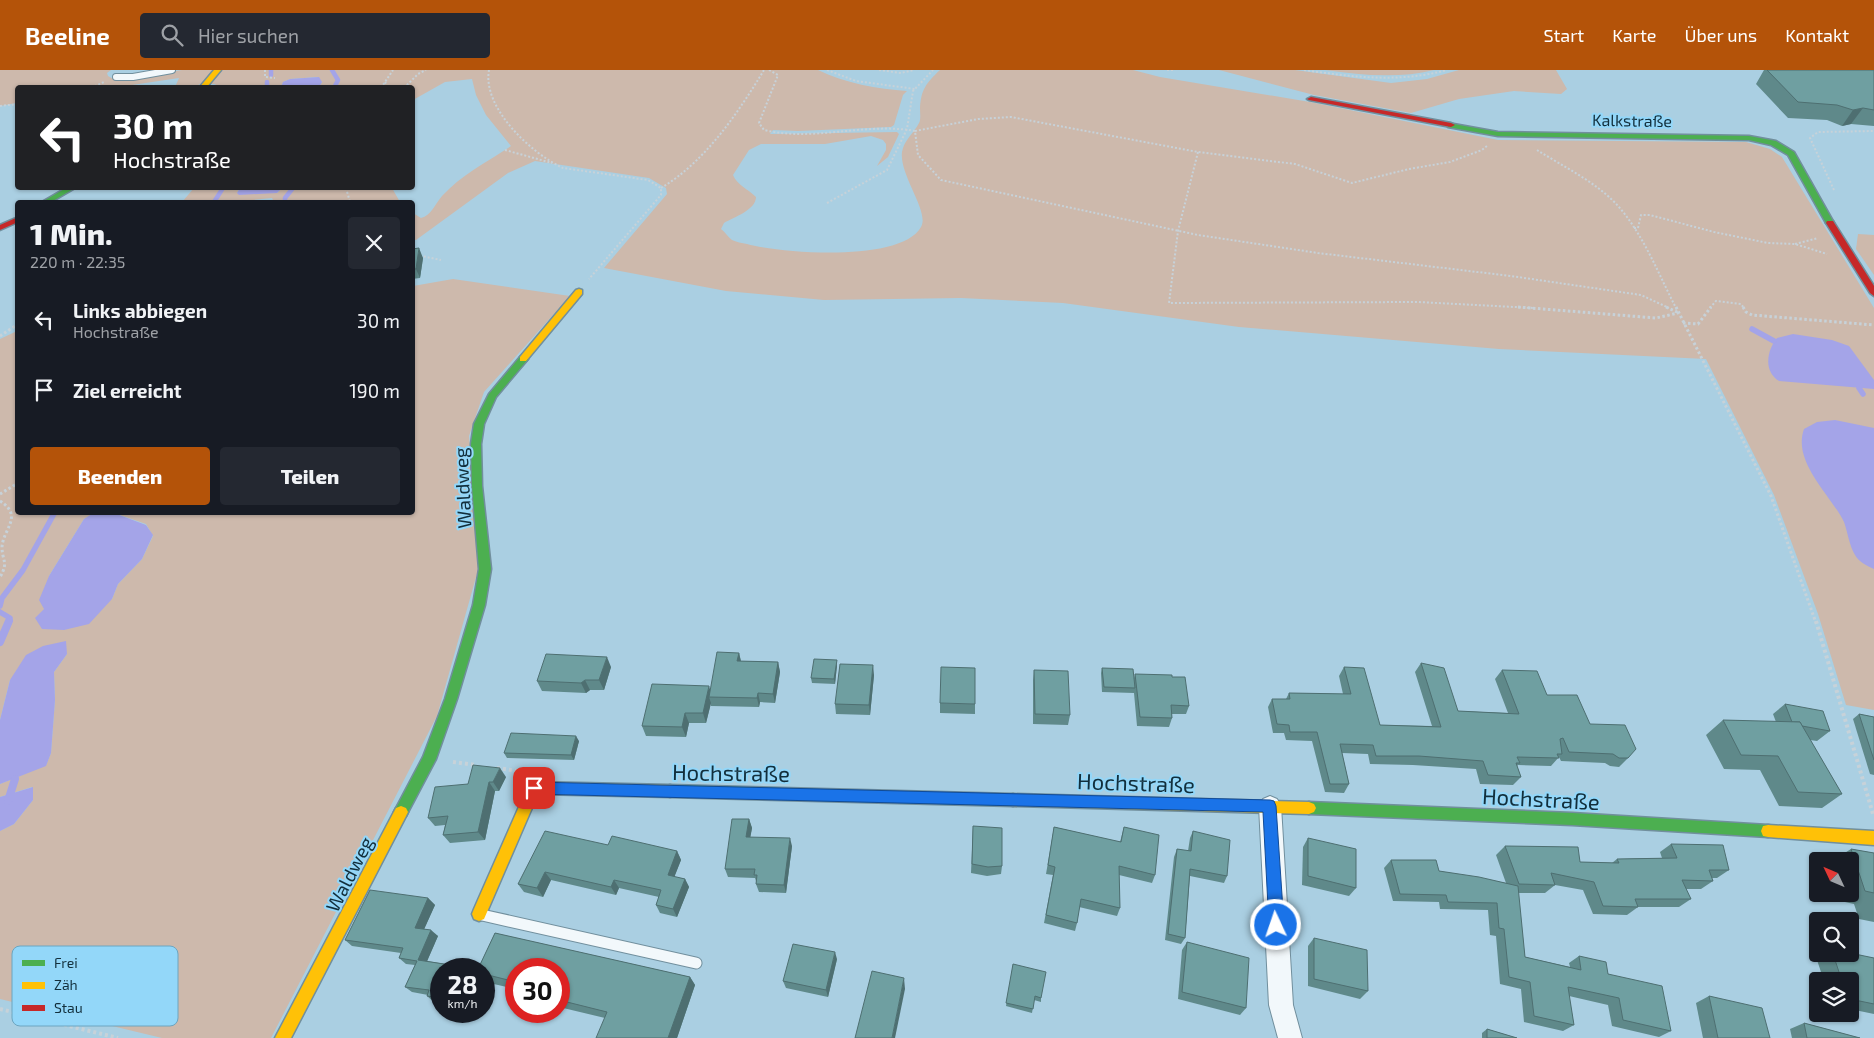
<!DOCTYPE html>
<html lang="de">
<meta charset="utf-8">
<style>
body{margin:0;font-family:"Exo 2",sans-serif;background:#242831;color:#f1f3f6;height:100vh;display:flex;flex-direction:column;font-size:19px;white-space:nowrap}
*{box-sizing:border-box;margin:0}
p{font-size:16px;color:#9ea1a6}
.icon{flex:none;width:28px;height:28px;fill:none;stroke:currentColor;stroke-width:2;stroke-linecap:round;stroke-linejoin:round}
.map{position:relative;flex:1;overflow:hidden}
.sheet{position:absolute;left:15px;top:130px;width:400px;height:315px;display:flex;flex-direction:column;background:#171b24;border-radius:5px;box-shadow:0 1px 4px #0004}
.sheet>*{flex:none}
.banner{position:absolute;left:15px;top:15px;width:400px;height:105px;border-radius:5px;box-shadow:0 1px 4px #0004;background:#202124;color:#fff;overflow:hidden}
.needle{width:32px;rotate:314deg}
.buttons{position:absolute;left:1809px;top:782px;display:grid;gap:10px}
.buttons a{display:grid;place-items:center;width:50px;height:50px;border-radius:5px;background:#171b24;box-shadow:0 1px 4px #0004;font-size:25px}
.speed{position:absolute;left:430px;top:888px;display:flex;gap:10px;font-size:25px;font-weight:700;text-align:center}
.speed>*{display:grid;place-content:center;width:65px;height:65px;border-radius:50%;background:#171b24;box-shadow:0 1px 4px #0004;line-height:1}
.speed small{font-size:12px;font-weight:400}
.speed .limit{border:8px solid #d22;background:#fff;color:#111}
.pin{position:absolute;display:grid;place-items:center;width:42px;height:42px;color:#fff;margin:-21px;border-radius:10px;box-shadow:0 2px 8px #0006}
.me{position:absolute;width:55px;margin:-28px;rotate:357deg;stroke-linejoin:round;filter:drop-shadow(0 0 4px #0008)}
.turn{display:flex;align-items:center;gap:18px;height:105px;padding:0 15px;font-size:22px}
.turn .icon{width:65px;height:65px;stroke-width:2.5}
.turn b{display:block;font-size:35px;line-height:42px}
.round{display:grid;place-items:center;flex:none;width:52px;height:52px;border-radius:5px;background:#242831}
.summary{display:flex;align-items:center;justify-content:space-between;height:85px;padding:0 15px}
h1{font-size:30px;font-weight:800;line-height:38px}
.action{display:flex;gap:10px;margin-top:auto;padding:10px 15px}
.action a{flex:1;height:58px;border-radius:5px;background:#b45309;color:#fff;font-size:20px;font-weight:800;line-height:58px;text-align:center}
.action a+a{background:#242831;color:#f1f3f6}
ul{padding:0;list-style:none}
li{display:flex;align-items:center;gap:15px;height:70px;padding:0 15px}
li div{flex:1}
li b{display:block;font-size:19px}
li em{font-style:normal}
header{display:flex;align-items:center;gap:30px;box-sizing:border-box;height:70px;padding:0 25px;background:#b45309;color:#fff}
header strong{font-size:24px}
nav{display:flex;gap:28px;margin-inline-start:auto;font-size:18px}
.search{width:350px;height:45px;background:#242831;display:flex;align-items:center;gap:12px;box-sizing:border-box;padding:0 18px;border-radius:5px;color:#9ea1a6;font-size:19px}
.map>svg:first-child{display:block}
</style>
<header>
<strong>Beeline</strong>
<div class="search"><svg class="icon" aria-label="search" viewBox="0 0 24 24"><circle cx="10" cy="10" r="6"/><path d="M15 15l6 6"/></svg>Hier suchen</div>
<nav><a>Start</a><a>Karte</a><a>Über uns</a><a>Kontakt</a></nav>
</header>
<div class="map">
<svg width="1874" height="968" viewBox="0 0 1874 968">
<rect width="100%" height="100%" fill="#aacfe2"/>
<g fill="#cdb9ac">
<path d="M0,0H111L107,3L108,6L115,10L182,0H818C844,13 878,19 907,21L903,25L894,55L891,57L798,61L773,60L770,64L897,62L899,64L888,87L877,96L886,80V74L883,70L871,66L825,74H761L749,80L733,105C737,115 748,119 756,127C756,140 734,147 724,153L721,159C725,162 728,167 732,170C736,172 742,173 747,174C780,183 901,193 921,157C930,142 899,105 902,82C904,70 914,63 919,53C921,50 920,43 920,38C921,20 926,13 940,0H1133L1160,7L1310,32L1498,70L1746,72L1770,79L1782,87L1874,238V640L1846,635L1818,544L1774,425L1706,289L1499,279L1239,257L1063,233L961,228L824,230L726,221L604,198L667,124L666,118L649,108L535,91L508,103L416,170H413V143L421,148C431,146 435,134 442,126C461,105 487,92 511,76L486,45L476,25L472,9L445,12L413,30L412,18L319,17L322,12L318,7L290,9L283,12L281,18L221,17L214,14H200L195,17H175L179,8L112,18H18L17,33L0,36Z"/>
<path d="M1219,0H1295L1391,13L1427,9L1459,0H1556L1567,19L1561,24L1514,21L1459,29L1411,43L1314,25Z"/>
<path d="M1325,0H1434C1398,9 1361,5 1325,0Z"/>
<path d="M194,118H240L237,123H277L282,118H392L400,132H274L272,128L233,132H182Z"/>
<path d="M1858,164L1874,165V205L1856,179Z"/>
<path d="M453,209L570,226L484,322L469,366L480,493L437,646L271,968H162L0,929V761L14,754L33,730L32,717L0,727V714L46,695L51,683L55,630L54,602L67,584L10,610L0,650V269L17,261L18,442L95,443L84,449L49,506L112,529L118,514L142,489L153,466L146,454L114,443L412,442L413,216Z"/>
</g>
<g fill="#a4a4e8">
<path d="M319,7L322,12L319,17H281L283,12L290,9Z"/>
<path d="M240,118H282L277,123L239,125L237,123Z"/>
<path d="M1793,264L1832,270L1849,276L1874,310V319L1779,311C1763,301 1767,280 1777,268Z"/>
<path d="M1835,350L1874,358V499C1867,496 1859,492 1855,485C1849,475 1848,463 1844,452C1831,425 1792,392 1804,359L1817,352Z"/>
<path d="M95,442L114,443L146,455L153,465L142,489L118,514L112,529L89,554L64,560L42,559L35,548L44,539L39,530L49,506L84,449Z"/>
<path d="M66,571L67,584L54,602L55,630L51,683L46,696L0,714V650L10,610L26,585L43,576Z"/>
<path d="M33,717V730L14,754L0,761V727Z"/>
</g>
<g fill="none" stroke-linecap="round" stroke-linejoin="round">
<g stroke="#a4a4e8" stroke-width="4.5">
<path d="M271,0V5"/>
<path d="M332,0L338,10L334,18"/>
<path d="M267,12V18"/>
<path d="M214,132L223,118"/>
<path d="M285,132V128L293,118"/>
</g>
<g stroke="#a4a4e8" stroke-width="5.5">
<path d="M1752,259L1774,271"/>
<path d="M1859,318L1863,324"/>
<path d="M0,536L2,528L23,500L55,442"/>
<path d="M0,542L10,548L8,553"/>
</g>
<g stroke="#a4a4e8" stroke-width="8">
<path d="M0,572L9,551"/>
<path d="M8,731L15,709"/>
</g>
<g stroke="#718f9d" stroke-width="8">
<path id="lane-far1" d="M116,7H133L172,0"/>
</g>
<g stroke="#718f9d" stroke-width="13">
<path id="lane" d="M482,845L696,893"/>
</g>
<g stroke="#718f9d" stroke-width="2">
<path id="street" d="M1270,726L1277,729L1281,736L1293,935L1302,968H1278L1269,935L1259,736L1263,729Z"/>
</g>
<g stroke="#718f9d" stroke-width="3">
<g id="fast">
<path d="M1448,53L1498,62L1749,66L1776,71L1794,82L1834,153L1830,155L1826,153L1788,85L1771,75L1749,70L1498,66L1448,57Z"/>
<path d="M66,118H75L51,132H42Z"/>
<path d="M523,286L528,289L496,327L484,354L481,374L482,416L491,499L485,535L457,629L436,689L406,746L401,748L396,746L394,742L423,687L445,629L473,535L479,499L472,416L471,374L474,354L489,324L520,287Z"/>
<path d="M670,715L1013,724L1018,726L1020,730L1018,734L1013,736L670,727L665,725L663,721L665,717Z"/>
<path d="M1309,732L1572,743L1768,755L1773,756L1775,761L1773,766L1768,767L1572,755L1309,744L1304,742L1302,738L1304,734Z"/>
</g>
</g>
<g stroke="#718f9d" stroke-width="3">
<g id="slow">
<path d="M214,0H221L206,18H199Z"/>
<path d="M579,219L582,220V224L526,291H520V287L576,220Z"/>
<path d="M534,712L670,715L675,717L677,721L675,725L670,727L538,724L484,849L479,851L474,849L472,844L474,839L529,714Z"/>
<path d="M1013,724L1309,732L1314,734L1316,738L1314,742L1309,744L1013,736L1008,734L1006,730L1008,726Z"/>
<path d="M401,736L406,738L408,742L406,746L291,968H275L396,738Z"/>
<path d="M1768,755L1874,761V775L1768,767L1763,766L1761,761L1763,756Z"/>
</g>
</g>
<g stroke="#718f9d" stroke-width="3">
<g id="jam">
<path d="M1311,27L1451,53L1455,55L1451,57L1309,30L1307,29Z"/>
<path d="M18,147V152L0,160V155Z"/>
<path d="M1827,151H1833L1874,216V226L1870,223L1826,153Z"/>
</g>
</g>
<g stroke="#c7d2d9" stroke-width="2" stroke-dasharray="2 2" stroke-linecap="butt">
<path d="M265,0V7L275,8"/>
<path d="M489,0C482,38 532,84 563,98L648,110L661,118V125L589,209"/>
<path d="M769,0L778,5L759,53L764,60C814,72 865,52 915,61L918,85L941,110L1198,165L1318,183L1511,206L1641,225L1669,238"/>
<path d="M827,0L856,11L915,19"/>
<path d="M879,0L901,3L914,0"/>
<path d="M1167,0H1175"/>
<path d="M1304,0C1353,7 1399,13 1447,0"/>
<path d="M385,12L389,18"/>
<path d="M91,18L104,12"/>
<path d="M381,18L393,0"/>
<path d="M404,18L418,4L426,0"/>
<path d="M0,36L18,34"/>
<path d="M915,61L978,49L1011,47L1198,82L1295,94L1352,113L1409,99L1450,92L1482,80L1487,76"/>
<path d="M505,80L552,93"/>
<path d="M1537,80C1564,97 1598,113 1619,137C1644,166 1659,205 1676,238"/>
<path d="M1198,82L1178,161L1169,233L1418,232L1534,238"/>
<path d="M346,118L350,132"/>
<path d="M661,118C705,92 738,43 764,0"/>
<path d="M1834,120L1810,68L1818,62L1874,61"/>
<path d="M827,133L887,100L907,59L913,21L933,0"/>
<path d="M1634,158H1638L1641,145H1650L1714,162L1768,173L1795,174L1827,184"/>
<path d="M1795,174L1818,168"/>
<path d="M412,184L441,190"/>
<path d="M1710,238L1716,231L1741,234L1744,238"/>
</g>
<g stroke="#c7d2d9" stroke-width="3" stroke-dasharray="2.5 2.5" stroke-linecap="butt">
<path d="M1518,237L1656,248L1678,243"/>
<path d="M1666,237L1679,243"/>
<path d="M1676,237L1771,426L1816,553"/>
<path d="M1743,237L1746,242L1752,245L1874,255"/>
<path d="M1683,253L1698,254L1711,237"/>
<path d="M0,266L18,254"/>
<path d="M0,424L18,413"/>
<path d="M0,431C24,446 3,459 2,477C2,491 9,492 0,507"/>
</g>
<g stroke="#c7d2d9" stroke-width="4" stroke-dasharray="3 3" stroke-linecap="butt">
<path d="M1816,551L1873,744"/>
<path d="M453,692L476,695"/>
<path d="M497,698L518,701"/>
<path d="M0,939L118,968"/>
</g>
<use href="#lane-far1" stroke="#f2f8fb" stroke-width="6"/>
<use href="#lane" stroke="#f2f8fb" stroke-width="11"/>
<use href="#street" fill="#f2f8fb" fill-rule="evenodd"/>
<use href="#fast" fill="#4caf50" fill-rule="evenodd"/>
<use href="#slow" fill="#ffc107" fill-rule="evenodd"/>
<use href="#jam" fill="#c62828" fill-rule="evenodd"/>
</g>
<g fill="#5f898a">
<path d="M1764,0H1874V56L1851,54L1842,56L1827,50L1788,48L1756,14Z"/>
<path d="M412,179L423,188L420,208L412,209Z"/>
<path d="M739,583L741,591L778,592L780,602L775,633L760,632L759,637L711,636V633L706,653H689L686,667L646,666L642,656L710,620Z"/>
<path d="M1421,593L1458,641L1508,643L1495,609L1502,600L1547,625L1590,654L1628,688L1619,697L1610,696L1605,693L1561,691L1559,687L1551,696L1518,695L1517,696L1521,707L1513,715L1480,714L1476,699L1413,695L1370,694L1368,684L1342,683L1349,714L1344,723L1325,722L1312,671L1286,670L1284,663H1273L1268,637L1272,629H1286L1289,623L1343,624L1339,606L1344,597L1380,655L1432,656L1415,602Z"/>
<path d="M837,595L835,614L812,613L811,608Z"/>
<path d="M611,597L604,620H590L586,623L542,621L537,611Z"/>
<path d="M1102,598L1134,608L1135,604L1172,607L1189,636L1186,644H1172V648L1169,657L1137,656L1134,623L1102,622L1101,603Z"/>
<path d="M1034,600L1070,645L1068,655L1033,654V610Z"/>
<path d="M874,605L870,645L836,644L835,634Z"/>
<path d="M940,633L975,634V644L940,643Z"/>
<path d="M1785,634L1830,661L1817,671L1810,670L1842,724L1822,738L1779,736L1760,700L1724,699L1706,665L1723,650L1776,652L1773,644Z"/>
<path d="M1859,644L1874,647V705L1870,704L1853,649Z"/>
<path d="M579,671L574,690L507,688L504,683Z"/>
<path d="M506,707L499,721H495L485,770L450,773L443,765L445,755L435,756L428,748L468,714Z"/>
<path d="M749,749L752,758L750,767L792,776L786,823L759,822L756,814V811L755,808L728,807L725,799Z"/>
<path d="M973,756L1002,796L1001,804L987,806L971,803Z"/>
<path d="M1054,757L1120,772L1124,757L1155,805L1152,813L1119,805L1120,838L1117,846L1079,837L1077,853L1075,861L1044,853L1053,805L1046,804Z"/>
<path d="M1193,761L1227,806L1224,813L1190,806L1185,868L1181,874L1165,870L1174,787L1177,779L1188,781L1190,768Z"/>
<path d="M1308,768L1356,818L1349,826L1302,815L1303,777Z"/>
<path d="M1671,774L1729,800L1717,808H1712L1713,811L1701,819H1686L1691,829L1679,837H1638L1627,845L1593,844L1583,820L1555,815L1545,823H1518L1525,887L1570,897L1569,893L1579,886L1608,904L1671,961L1659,967L1612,956L1608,935L1569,926L1574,955L1563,961L1524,952L1521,919L1500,914L1496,866L1490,865L1488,840L1440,839L1439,832L1393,831L1384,798L1391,790L1439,801L1506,813L1496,785L1505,776L1580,792L1612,793L1617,789L1662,788L1660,782Z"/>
<path d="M608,775L677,781L681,790L674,807L685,809L689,817L677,847L660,843L656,835L659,827L619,818L616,825L551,810L543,827L524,822L518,814Z"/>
<path d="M1851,779L1874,783V852L1859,849L1854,834L1845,832L1842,824H1850V791H1832Z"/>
<path d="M428,828L435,835L424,859L438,866L427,891L470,898L472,899H441V933L434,932L427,926L428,925L412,922L405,917L415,895L406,894L399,888L401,883L352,876L345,870Z"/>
<path d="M495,863L690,907L695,915L677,968H597L605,948L559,937V899H516V919L485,912L484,910V899H478Z"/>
<path d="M1314,868L1368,921L1360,929L1308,916V876Z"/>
<path d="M1187,872L1246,938L1240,945L1178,929L1182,880Z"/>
<path d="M1823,884H1850L1874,888V944L1850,939V911H1824L1816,887Z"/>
<path d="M837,889L828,927L786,918L783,911Z"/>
<path d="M1013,894L1041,928V932L1034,930L1032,943L1006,936Z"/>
<path d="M1709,926L1770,968H1703L1696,933Z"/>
<path d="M1804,953L1860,968H1792L1790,959Z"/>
<path d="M1487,959L1517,968H1482V963Z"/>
</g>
<g fill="#4e6f71">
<path d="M1863,38L1851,54L1842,56L1853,40Z"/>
<path d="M419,178L423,188L420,208L416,199Z"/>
<path d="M739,583L741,592L737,591Z"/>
<path d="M607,587L611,597L604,620L599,610Z"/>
<path d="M837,590V595L835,614L834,609Z"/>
<path d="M778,592L780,602L775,633L773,624Z"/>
<path d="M873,595L874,605L870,645L869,635Z"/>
<path d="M585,610L590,620L586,623L581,613Z"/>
<path d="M709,616L712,626L709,627L711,633L706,653L703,643Z"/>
<path d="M758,623L760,632L759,637L757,628Z"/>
<path d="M685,643L689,653L686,667L682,657Z"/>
<path d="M576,666L579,671L574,690L571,685Z"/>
<path d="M500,698L506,707L499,721L493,712Z"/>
<path d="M489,712L495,721L485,770L478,762Z"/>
<path d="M749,749L752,758L749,775L746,767Z"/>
<path d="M790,768L792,776L786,823L784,815Z"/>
<path d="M677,781L681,790L672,813L668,805Z"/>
<path d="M545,802L551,810L543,827L537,818Z"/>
<path d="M685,809L689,817L677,847L673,839Z"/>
<path d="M614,810L619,818L616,825L611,817Z"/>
<path d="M428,828L435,835L422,864L415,858Z"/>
<path d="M431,860L438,866L425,896L418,890Z"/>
<path d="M835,882L837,889L828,927L826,920Z"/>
<path d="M690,907L695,915L677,968H668Z"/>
<path d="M904,908L905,919L895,968H892Z"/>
</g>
<g fill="#6f9fa1" stroke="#4e6f71">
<path d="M1767,0H1874V40L1863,38L1853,40L1837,35L1798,32Z"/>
<path d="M419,178L416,199H412V179Z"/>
<path d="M717,582L739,583L737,591L778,592L773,624L758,623L757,628L709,627Z"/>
<path d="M546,584L607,587L599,610H585L581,613L537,611Z"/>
<path d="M814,589L837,590L834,609L811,608Z"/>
<path d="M1421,593L1444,598L1458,641L1519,644L1502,600L1537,601L1547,625H1577L1590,654L1625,655L1636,679L1628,688H1619L1613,684L1569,682L1563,668L1560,669L1562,684H1557L1559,688L1517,687L1520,693H1516L1521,707L1488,705L1483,691L1419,686H1376L1373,675L1340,674L1349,714H1330L1317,662H1290L1289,655L1277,654L1272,629H1290L1289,623L1351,624L1344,597L1364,598L1380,655L1441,657Z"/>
<path d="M840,594L873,595L869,635L835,634Z"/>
<path d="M941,597L975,598V634L940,633Z"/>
<path d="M1102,598L1133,599L1135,618L1104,617Z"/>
<path d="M1034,600L1068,601L1070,645L1035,644Z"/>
<path d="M1135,604L1172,605V607H1185L1189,636L1171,635L1172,648L1140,647Z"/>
<path d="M652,614L709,616L703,643H685L682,657L642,656Z"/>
<path d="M1785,634L1823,641L1830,661L1802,656L1800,652H1792Z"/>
<path d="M1859,644L1874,647V690Z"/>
<path d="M1723,650L1800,652L1842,724L1798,722L1778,686L1741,685Z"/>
<path d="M511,663L576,666L571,685L504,683Z"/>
<path d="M473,695L500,698L493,712H489L478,762L443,765L448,746L428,748L435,717L468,714Z"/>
<path d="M732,749H749L746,767L790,768L784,815L756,814L757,805H754L755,799H725Z"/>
<path d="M973,756L1002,758V796L988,797L972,794Z"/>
<path d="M1054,757L1121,772L1124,757L1159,765L1155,805L1119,796L1120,838L1081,829L1077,853L1046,845L1055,797L1048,795Z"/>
<path d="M545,761L608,775L612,766L677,781L668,805L685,809L673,839L656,835L661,820L614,810L611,817L545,802L537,818L518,814Z"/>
<path d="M1193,761L1230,770L1227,806L1190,799L1185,868L1168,864L1177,779L1191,781Z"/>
<path d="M1308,768L1356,779V818L1308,806Z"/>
<path d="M1671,774L1723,775L1729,800H1709L1713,811L1682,810L1691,829H1635L1638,837L1603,836L1594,812L1551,803L1555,815L1519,814L1505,776L1578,777L1580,792L1619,793L1617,789L1677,788Z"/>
<path d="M1851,779L1874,783V823L1865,821Z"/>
<path d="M1391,790H1436L1439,801L1479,807L1518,816L1525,887L1581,900L1579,886L1606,892L1608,904L1662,916L1671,961L1623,950L1619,928L1568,917L1574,955L1534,946L1530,912L1509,907L1504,859L1499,858L1497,833L1448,832L1446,825L1400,824Z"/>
<path d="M370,820L428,828L415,858L431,860L418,890L470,898V899H441V928L427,926L429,920L405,917L417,891L399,888L403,878L345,870Z"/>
<path d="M495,863L690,907L668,968H596L607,942L559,930V899H516V912L484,904V899H478Z"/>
<path d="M1314,868L1367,880L1368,921L1314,909Z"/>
<path d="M1187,872L1249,888L1246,938L1182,922Z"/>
<path d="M793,874L835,882L826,920L783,911Z"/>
<path d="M1850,883L1874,888V934L1850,929V911H1842L1833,884H1850Z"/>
<path d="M1013,894L1046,902L1041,928L1035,926L1033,939L1006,933Z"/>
<path d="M872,901L904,908L892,968H855Z"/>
<path d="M1709,926L1762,938L1770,968H1718Z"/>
<path d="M1804,953L1860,968H1807Z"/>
<path d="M1487,959L1517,968H1487Z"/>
</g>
<path fill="#1a73e8" stroke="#114b97" d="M534,712L1270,730L1274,731L1276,736L1284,855L1282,860L1276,863L1271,860L1269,855L1263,742L534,724L530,722L528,718L530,713Z"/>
<g text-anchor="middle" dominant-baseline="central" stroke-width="4" stroke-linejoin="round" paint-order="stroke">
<g font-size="16" fill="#122f3c" stroke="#93d7f9">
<text transform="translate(1632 50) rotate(1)">Kalkstraße</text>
</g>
<g font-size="19" fill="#122f3c" stroke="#93d7f9">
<text transform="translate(462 418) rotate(-93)">Waldweg</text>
<text transform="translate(349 804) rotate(-63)">Waldweg</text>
</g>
<g font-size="22" fill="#122f3c" stroke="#93d7f9">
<text transform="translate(731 702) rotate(1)">Hochstraße</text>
<text transform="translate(1136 712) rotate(2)">Hochstraße</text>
<text transform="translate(1541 728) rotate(3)">Hochstraße</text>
</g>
</g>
<rect x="12" y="876" width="166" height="80" rx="8" fill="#93d7f9" stroke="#6ca5c0" stroke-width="1"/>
<rect x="22" y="890" width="23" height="6" fill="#4caf50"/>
<rect x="22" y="912" width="23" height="7" fill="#ffc107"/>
<rect x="22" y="935" width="23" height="6" fill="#c62828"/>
<g font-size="14" fill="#122f3c">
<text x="54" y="898">Frei</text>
<text x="54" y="920">Zäh</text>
<text x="54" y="943">Stau</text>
</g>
</svg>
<div class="buttons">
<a><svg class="needle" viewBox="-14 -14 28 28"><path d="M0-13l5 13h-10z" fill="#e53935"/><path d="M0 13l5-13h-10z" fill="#9ea1a6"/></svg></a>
<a><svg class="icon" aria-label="search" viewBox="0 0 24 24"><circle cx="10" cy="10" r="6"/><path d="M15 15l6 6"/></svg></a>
<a><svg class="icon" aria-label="layers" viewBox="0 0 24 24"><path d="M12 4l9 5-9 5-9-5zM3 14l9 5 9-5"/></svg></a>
</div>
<div class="speed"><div>28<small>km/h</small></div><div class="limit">30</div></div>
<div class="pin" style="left:534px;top:718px;background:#d93025"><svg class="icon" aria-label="arrive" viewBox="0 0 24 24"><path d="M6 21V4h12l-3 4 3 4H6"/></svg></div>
<svg class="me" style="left:1276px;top:855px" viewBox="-20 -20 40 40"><circle r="17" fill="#1a73e8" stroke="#fff" stroke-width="3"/><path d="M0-11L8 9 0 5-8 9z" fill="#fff"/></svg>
<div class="banner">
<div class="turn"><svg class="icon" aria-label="left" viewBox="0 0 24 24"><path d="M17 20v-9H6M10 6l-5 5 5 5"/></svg><div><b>30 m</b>Hochstraße</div></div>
</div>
<section class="sheet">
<div class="summary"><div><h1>1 Min.</h1><p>220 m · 22:35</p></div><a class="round"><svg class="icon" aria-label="close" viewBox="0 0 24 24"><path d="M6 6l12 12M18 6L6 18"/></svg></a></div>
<ul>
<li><svg class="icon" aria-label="left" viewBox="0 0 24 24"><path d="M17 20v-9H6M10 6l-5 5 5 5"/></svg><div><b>Links abbiegen</b><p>Hochstraße</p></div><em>30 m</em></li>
<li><svg class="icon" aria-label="arrive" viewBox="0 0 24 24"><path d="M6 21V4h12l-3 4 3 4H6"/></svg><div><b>Ziel erreicht</b></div><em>190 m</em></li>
</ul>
<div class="action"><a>Beenden</a><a>Teilen</a></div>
</section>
</div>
